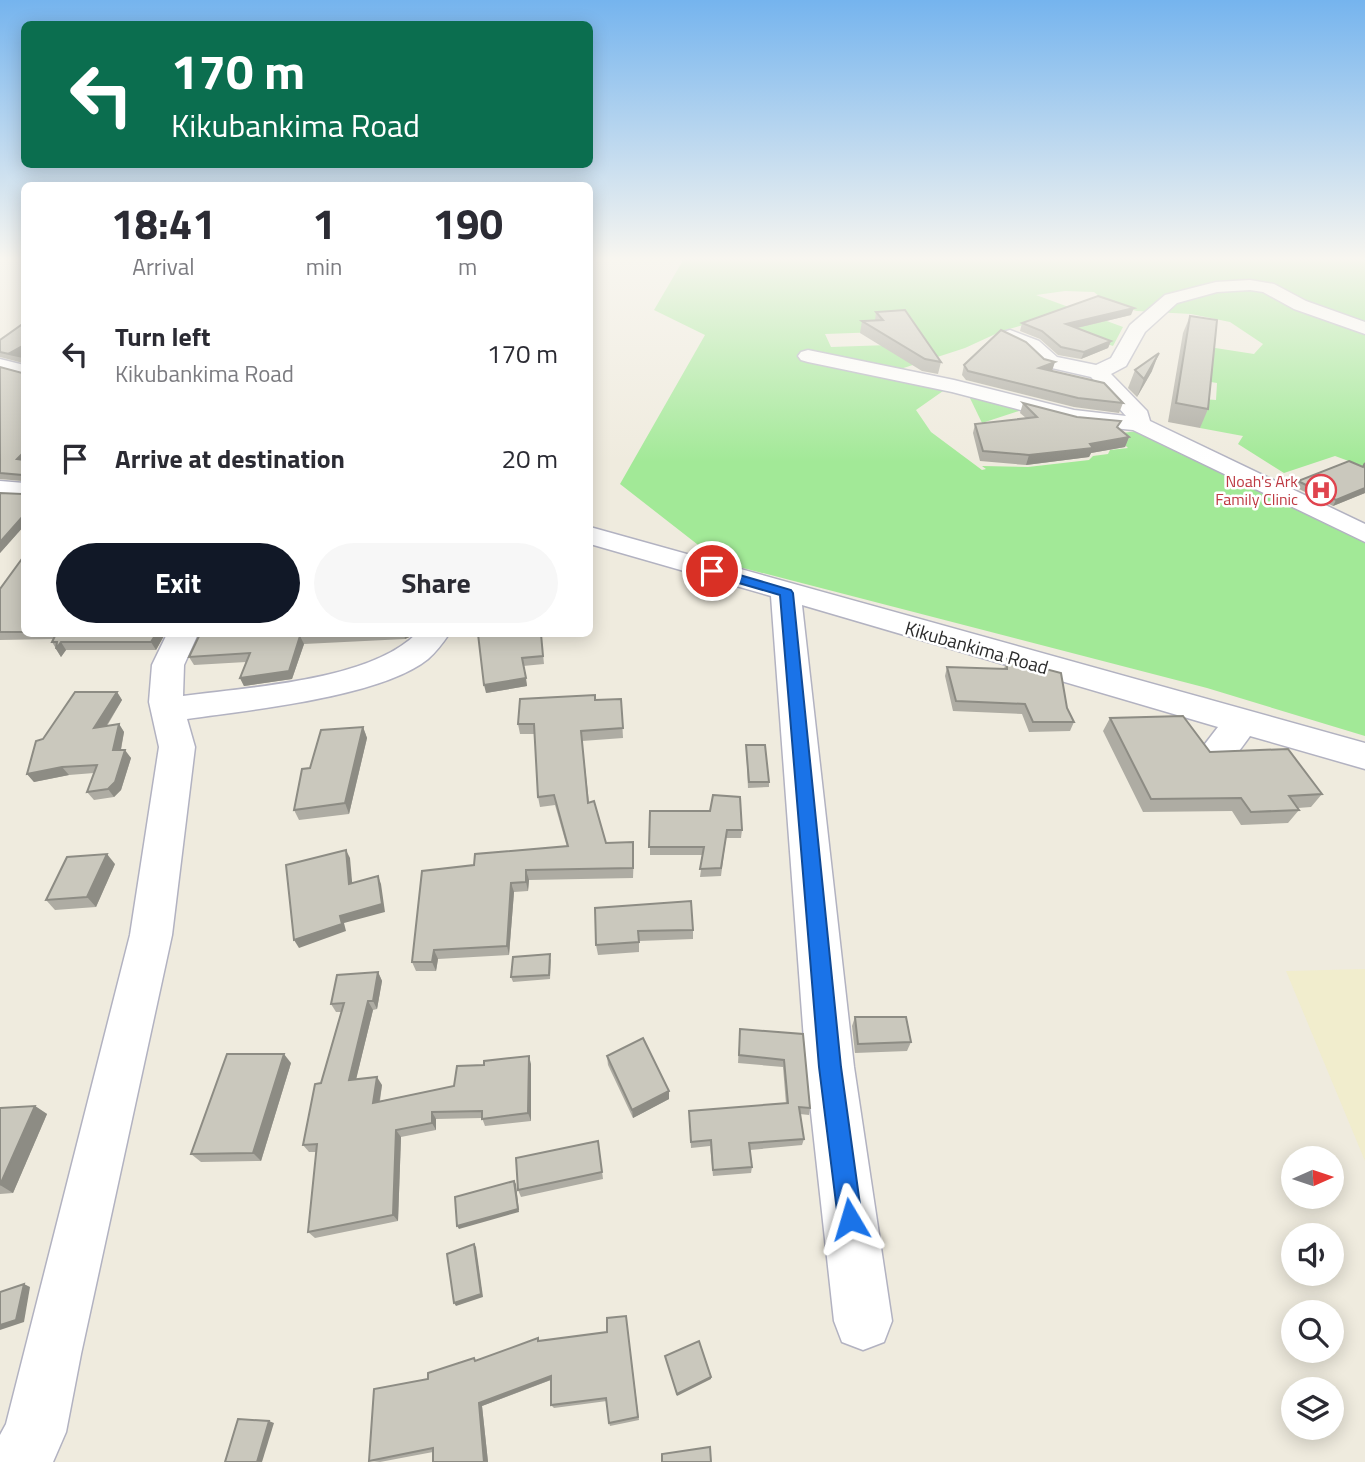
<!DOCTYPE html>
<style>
body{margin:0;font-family:"Titillium Web",sans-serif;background:#f7f7f7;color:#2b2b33;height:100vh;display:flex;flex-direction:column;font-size:26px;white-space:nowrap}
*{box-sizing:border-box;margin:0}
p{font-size:23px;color:#7c7c81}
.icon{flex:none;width:38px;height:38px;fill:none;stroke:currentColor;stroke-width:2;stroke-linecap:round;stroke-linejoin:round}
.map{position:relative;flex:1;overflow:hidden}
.sheet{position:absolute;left:21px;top:182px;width:572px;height:455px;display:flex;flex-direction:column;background:#fff;border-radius:10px;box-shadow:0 4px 18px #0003}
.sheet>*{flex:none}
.hud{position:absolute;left:21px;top:21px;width:572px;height:147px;border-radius:10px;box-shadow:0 4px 18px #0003;background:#0b6e4f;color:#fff;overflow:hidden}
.needle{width:46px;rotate:87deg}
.fabs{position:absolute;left:1281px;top:1146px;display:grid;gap:14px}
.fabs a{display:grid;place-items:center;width:63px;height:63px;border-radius:50%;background:#fff;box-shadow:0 4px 18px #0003;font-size:35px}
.pin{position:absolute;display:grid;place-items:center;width:60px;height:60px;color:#fff;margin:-30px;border:4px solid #fff;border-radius:50%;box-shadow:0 2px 7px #0007}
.me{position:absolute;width:77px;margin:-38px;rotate:353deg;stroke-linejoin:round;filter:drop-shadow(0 0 5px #0008)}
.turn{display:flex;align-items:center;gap:24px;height:147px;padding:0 35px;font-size:32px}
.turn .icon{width:91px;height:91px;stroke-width:2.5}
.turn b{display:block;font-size:49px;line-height:60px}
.eta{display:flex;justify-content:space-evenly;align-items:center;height:119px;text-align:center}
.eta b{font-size:42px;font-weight:700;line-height:49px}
.action{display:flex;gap:14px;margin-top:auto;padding:14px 35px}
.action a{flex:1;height:80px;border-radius:42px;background:#111827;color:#fff;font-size:28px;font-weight:700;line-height:80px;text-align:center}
.action a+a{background:#f7f7f7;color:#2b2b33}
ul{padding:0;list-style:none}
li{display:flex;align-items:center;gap:21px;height:105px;padding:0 35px}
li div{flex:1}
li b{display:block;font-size:26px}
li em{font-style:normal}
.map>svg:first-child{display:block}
</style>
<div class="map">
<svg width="1365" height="1462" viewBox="0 0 1365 1462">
<rect width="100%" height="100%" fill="#efebde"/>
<path fill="#f1edcd" d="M1365,969V1161L1286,971Z"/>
<g fill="#a2e997" fill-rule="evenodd">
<path d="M685,257H1365V467L1335,456L1284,473L1238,444L1243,436L1200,428L1203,399L1216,400L1217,383L1205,381L1209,347L1254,354L1263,344L1230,322L1191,314L1137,311L1109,304L1094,292L1065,291L1036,295L1123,327L1113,346L1038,321L1002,331L965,348L882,375L943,391L916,410L931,432L982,470L986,469L982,466L1028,467L1089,460L1093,456L1108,454L1110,450L1128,448L1114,434L1138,431L1160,444L1365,543V736L1207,688L720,562L620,484L705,335L654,310ZM909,331L917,344L831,347L825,334Z"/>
<path d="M968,394L1028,408L982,423Z"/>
</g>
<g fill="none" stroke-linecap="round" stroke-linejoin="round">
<g stroke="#b2b2c1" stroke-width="3">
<g id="minor">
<path d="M1250,280L1274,284L1306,301L1365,322V334L1294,309L1263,292L1250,290L1217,292L1177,303L1145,332L1126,366L1111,374L1147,411L1150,421L1365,524V542L1133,430L1074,424L952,392L808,362L801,360L798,356L801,352L808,350L954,380L1074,410L1126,416L1091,377L1043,366L1025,349L1003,340L1000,336L1003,332L1010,330L1039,341L1057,357L1096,365L1111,358L1130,325L1165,295L1216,282Z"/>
<path d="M0,359L24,365V377L0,371Z"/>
<path d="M0,481L24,483V499L0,497Z"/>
<path d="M590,527L1365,743V769L1250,736C1236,755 1229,770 1203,762L1198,753L1218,727L802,605L854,1067L892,1321L884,1342L863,1350L842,1342L834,1321L806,1067L771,596L590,544Z"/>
<path d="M167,634H198L184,665L183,696C248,687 369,681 416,634H449C443,643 436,652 428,659C381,697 249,710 187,719L195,747L172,935L81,1354L66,1432L53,1462H0V1435L6,1424L130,935L159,747L149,702L152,665Z"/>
</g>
</g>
<use href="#minor" fill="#fff" fill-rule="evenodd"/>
</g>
<g fill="#aeaca3">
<path d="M876,312L941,362L938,374L922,371L860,333L862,321H875Z"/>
<path d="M1131,315L1077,328L1111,341L1108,348L1081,359L1058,355L1040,339L1020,331L1022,323Z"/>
<path d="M1190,316L1208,409L1200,428L1168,422L1183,333Z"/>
<path d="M0,340L21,354L24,355V526L0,553V493L22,494V481L0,479V367L22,373L23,363L0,357Z"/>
<path d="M964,365L1052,371L1123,403L1119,413L1074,407L966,380L962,375Z"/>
<path d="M1135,370L1152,371L1137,397L1128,388Z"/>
<path d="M1023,403L1118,428L1129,437L1125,447L1091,453L1089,457L1026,465L980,461L973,433L975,424L1026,418L1020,413Z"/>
<path d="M1298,481L1365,493L1333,506L1295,487Z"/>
<path d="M24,556V634H165L156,650H66L61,657L52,642L54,639L0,640V589Z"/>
<path d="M200,634H416L405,639L304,644L292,679L244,686L240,678L246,662L194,665L189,657Z"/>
<path d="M541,634L544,664L523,666L527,686L486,693Z"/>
<path d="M1007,659L1067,708L1074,722L1070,731L1029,732L1022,714L953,711L945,676L947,667L1004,669Z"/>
<path d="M117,692L122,700L107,726L119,724L124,732L121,750L131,758L121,790L114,797L94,800L87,792L94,773L69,775L34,782L27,774L43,739Z"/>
<path d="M595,695L596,700L621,699L623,738L582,741L589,802L606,843L634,852L633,878L529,880L528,891L514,892L509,955L438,959L436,971H416L412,962L474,865L567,847L555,805L540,807L538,797L535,734H520L518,724Z"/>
<path d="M1110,718L1210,752L1322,794L1311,807L1298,808L1299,810L1288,823L1241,825L1232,811L1143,812L1103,731Z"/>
<path d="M363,727L367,738L349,814L299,820L294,810L310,768Z"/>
<path d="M746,745L769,782V787L748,788Z"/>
<path d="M650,811L742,830L741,838H726L721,876L700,877L703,855H650Z"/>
<path d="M115,864L96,907L55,910L46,900Z"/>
<path d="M595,908L693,930V939L639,941V952L598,955L596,945Z"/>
<path d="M551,959L550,979L513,982L511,977Z"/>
<path d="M378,972L382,981L377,1009L373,1010L356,1079L382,1085L380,1101L454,1086L531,1064V1121L485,1126L482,1118L436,1119V1130L401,1137L398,1221L315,1238L308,1232L316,1152H309L303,1145L341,1012H336L331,1004Z"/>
<path d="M855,1017L911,1042L907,1051L855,1053L852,1026Z"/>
<path d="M740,1029L803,1034L810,1108L809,1115L800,1114L804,1139L802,1145L750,1150L752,1167L751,1173L713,1176L710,1146L691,1148L689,1111L786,1104L783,1067L738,1063Z"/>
<path d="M607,1056L669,1099L633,1118L608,1065Z"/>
<path d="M291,1063L261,1161L201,1162L191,1154Z"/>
<path d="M35,1106L47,1114L13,1193L0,1194V1108Z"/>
<path d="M598,1141L603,1179L521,1197L518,1190Z"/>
<path d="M626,1316L639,1420L610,1426L609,1423L607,1401L554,1408L551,1405V1380L482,1406L488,1462H433V1452L380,1462L369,1461L428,1379L538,1338L539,1341L607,1332Z"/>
</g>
<g fill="#8d8c84">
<path d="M1134,308L1131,315L1064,331L1066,324Z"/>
<path d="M1111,341L1108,348L1081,359L1084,352Z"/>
<path d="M24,345V353L18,356L10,353Z"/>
<path d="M1159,353L1152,371L1137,397L1144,379Z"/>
<path d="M1055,362L1052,371L1039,368Z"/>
<path d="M1129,437L1125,447L1091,453L1089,457L1026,465L1029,455Z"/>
<path d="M24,452V462L17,459Z"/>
<path d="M1365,488V493L1333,506L1336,500Z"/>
<path d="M24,515V526L0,553V542Z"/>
<path d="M156,634H165L156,650L151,642Z"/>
<path d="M404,634H416L405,639Z"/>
<path d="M300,636L304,644L292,679L244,686L240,678Z"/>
<path d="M61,642L66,650L61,657L56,649Z"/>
<path d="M526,678L527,686L486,693L484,685Z"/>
<path d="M117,692L122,700L100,736L94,728Z"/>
<path d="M119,724L124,732L119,759L113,750Z"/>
<path d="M363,727L367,738L349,814L345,803Z"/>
<path d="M125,750L131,758L121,790L114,797L108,789Z"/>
<path d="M62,767L69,775L34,782L27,774Z"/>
<path d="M346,850L350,858L353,892L349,884Z"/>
<path d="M107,854L115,864L96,907L87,897Z"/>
<path d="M526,870L529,880L528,891L526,882Z"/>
<path d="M378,876L381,884L385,912L344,923L346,931L299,948L294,940L340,916Z"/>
<path d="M511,883L514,892L509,955L507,946Z"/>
<path d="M434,950L438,959L436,971L432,962Z"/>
<path d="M378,972L382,981L377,1009L373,1001Z"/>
<path d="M368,1001L373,1010L354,1088L349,1080Z"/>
<path d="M284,1054L291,1063L261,1161L253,1153Z"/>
<path d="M529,1056L531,1064V1121L528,1113Z"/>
<path d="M377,1077L382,1085L378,1110L373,1103Z"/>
<path d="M669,1091V1099L633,1118L632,1110Z"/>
<path d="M35,1106L47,1114L13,1193L0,1185Z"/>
<path d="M432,1112L436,1119V1130L432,1123Z"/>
<path d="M396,1130L401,1137L398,1221L393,1215Z"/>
<path d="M514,1181L516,1184L519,1212L459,1229L457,1226Z"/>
<path d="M474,1244L476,1247L483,1297L456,1306L454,1303Z"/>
<path d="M24,1284L30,1287L24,1322L0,1330V1325Z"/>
<path d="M551,1376L553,1379L482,1406L488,1462H484L479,1403Z"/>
<path d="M711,1377V1379L677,1396V1394Z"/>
<path d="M269,1421L274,1423L262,1462H257Z"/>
</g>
<g fill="#cac8bd" stroke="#8d8c84" stroke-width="2">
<path d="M1098,296L1134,308L1066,324L1111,341L1084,352L1061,347L1042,331L1022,323Z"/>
<path d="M905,310L941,362L925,359L862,321L883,320L876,312Z"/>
<path d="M1190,316L1217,320L1208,409L1176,403Z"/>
<path d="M24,323V345L10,353L24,355V452L17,459L24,460V515L0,542V493L22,494V475L0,473V367L22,373L23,357L0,352V340Z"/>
<path d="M1001,330L1026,342L1044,359L1055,362L1039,368L1104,383L1123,403L1078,398L968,371L964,365Z"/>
<path d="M1159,353L1144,379L1135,370Z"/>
<path d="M1023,403L1077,417L1121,421L1117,427L1129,437L1090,444L1093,448L1029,455L983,451L975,424L1037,417Z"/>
<path d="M1349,461L1363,467L1365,463V488L1336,500L1298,481Z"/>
<path d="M24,556V632H0V589Z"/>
<path d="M56,634H156L151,642H61L56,649L57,642H52Z"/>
<path d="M200,634H352L300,636L289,671L240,678L250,653L189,657Z"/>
<path d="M478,634H541L543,656L522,658L526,678L484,685Z"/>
<path d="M1007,659L1061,673L1067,708L1074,722H1033L1025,704L956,701L947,667L1007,669Z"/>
<path d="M75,692H117L94,728L119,724L113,750H125L115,782L108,789L87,792L97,765L62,767L27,774L36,741L43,739Z"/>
<path d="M595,695V700L621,699L623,728L581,731L588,803L594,801L606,843L633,842V868L526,870V882L511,883L507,946L434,950L432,962H412L422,871L474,865L475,854L568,846L554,795L538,797L534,724H518L520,699Z"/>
<path d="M1183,716L1210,752L1288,749L1322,794L1289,796L1299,810L1251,812L1241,798L1151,799L1110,718Z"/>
<path d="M363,727L345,803L294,810L302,769L310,768L321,730Z"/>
<path d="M746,745H765L769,782H749Z"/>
<path d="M713,795L740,797L742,830H727L721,868L700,869L704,847H649L650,811H710Z"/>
<path d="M346,850L349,884L378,876L382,904L340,916L342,924L294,940L286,865Z"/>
<path d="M107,854L87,897L46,900L67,857Z"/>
<path d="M691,901L693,930L638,931L639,942L596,945L595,908Z"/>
<path d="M550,954L549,975L511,977L513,957Z"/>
<path d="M378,972L373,1001H368L349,1080L377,1077L373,1103L454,1086L457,1066L484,1065V1061L529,1056L528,1113L482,1119V1111L432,1112V1123L396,1130L393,1215L308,1232L317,1144L303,1145L315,1084L321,1083L344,1003L331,1004L337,975Z"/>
<path d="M855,1017H906L911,1042L858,1044Z"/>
<path d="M740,1029L803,1034L810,1108L799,1107L804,1139L749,1143L752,1167L713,1170L711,1140L691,1142L689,1111L788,1103L784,1060L739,1055Z"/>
<path d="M643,1038L669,1091L632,1110L607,1056Z"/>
<path d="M227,1054H284L253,1153L191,1154Z"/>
<path d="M35,1106L0,1185V1108Z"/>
<path d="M598,1141L602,1172L518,1190L516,1158Z"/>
<path d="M514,1181L518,1209L457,1226L455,1197Z"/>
<path d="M474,1244L481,1294L454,1303L447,1254Z"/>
<path d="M24,1284L16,1320L0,1325V1292Z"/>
<path d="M626,1316L638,1417L609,1423L606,1398L551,1405V1376L479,1403L484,1462H433V1448L369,1461L374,1389L428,1379V1373L474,1358L475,1361L538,1338V1341L607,1332V1318Z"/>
<path d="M699,1341L711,1377L677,1394L665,1356Z"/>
<path d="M238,1419L269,1421L257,1462H225Z"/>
<path d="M710,1447L711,1462H662V1454Z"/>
</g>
<linearGradient id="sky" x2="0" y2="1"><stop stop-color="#75b4ee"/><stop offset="0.56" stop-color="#f8f6f0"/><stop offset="1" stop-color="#f8f6f0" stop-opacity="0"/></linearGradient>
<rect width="1365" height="462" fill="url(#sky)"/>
<path fill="#1a73e8" stroke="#114b97" stroke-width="2" d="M712,567L791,590L793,593L841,1067L862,1219L859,1228L850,1232L841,1228L838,1219L819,1067L780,595L708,574V569Z"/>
<defs>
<g id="hospital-ring" transform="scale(1.575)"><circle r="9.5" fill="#fff" stroke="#e0444e" stroke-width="1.5"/><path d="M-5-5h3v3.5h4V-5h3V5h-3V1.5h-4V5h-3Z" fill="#e0444e"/></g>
</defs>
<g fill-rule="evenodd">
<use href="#hospital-ring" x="1321" y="490"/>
</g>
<g text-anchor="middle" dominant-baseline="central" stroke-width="5" stroke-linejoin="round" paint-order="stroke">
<g font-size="16" fill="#be3a42" stroke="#fff" text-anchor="end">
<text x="1298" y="481">Noah's Ark<tspan x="1298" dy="18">Family Clinic</tspan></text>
</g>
<g font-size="19" fill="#2c2c2c" stroke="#fff">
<text transform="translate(977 647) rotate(16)">Kikubankima Road</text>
</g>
</g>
</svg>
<div class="fabs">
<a><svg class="needle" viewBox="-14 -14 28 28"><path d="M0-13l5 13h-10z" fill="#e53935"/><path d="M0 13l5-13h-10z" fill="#7c7c81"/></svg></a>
<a><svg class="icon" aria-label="sound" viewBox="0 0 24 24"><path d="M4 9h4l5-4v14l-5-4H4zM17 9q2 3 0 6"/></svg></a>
<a><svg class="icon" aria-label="search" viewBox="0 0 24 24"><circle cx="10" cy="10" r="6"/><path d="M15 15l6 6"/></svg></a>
<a><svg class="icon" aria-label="layers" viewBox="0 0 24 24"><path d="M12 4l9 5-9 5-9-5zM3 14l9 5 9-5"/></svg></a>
</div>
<div class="pin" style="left:712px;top:571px;background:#d93025"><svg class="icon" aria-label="arrive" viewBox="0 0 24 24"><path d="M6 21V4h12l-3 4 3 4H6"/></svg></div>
<svg class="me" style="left:850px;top:1219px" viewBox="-20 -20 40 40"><path d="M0-17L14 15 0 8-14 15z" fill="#1a73e8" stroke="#fff" stroke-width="4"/></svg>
<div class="hud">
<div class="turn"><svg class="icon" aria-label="left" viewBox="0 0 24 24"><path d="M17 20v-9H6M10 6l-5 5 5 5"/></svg><div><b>170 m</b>Kikubankima Road</div></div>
</div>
<section class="sheet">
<div class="eta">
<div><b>18:41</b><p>Arrival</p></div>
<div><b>1</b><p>min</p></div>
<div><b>190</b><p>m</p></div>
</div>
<ul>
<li><svg class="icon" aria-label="left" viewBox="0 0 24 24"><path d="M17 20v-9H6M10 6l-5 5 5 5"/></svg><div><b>Turn left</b><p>Kikubankima Road</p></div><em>170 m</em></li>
<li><svg class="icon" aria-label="arrive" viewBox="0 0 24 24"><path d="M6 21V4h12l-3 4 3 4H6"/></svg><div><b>Arrive at destination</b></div><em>20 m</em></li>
</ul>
<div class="action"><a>Exit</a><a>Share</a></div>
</section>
</div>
